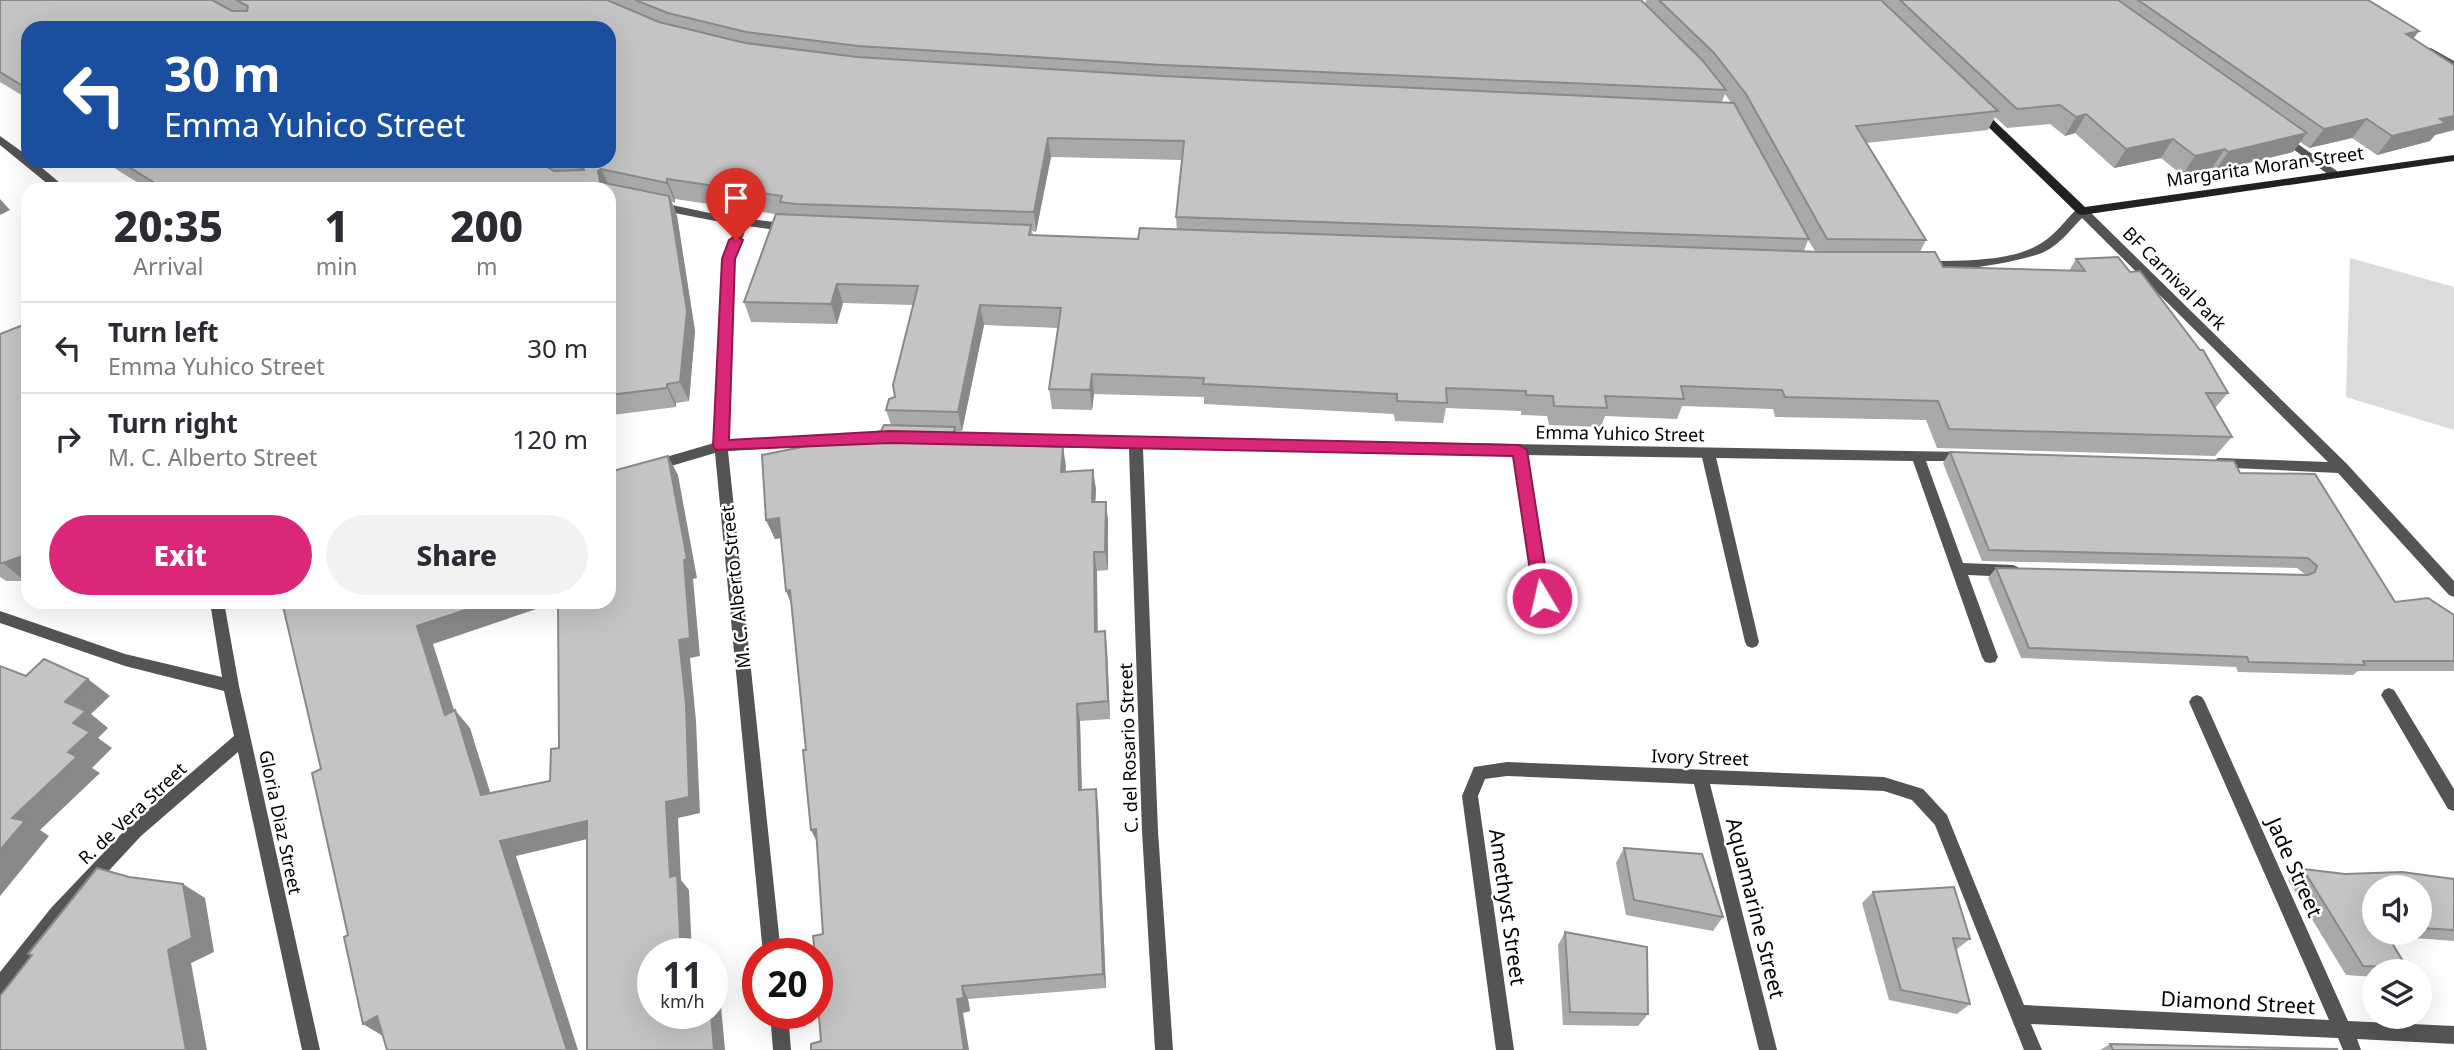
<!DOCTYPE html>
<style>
body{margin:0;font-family:"Noto Sans",sans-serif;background:#f2f2f3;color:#2b2b33;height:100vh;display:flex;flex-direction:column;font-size:26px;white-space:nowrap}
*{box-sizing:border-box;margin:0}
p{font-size:23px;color:#7c7c81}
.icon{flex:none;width:38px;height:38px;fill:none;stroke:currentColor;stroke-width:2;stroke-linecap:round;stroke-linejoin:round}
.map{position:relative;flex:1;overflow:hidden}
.details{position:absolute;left:21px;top:182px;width:595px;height:427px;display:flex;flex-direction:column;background:#fff;border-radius:21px;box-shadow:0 7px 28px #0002}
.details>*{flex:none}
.hud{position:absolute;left:21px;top:21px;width:595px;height:147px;border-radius:21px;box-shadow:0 7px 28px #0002;background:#1a4fa0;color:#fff;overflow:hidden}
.fabs{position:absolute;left:2362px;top:875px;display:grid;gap:14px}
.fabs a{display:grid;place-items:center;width:70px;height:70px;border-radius:50%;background:#fff;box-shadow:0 7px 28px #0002;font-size:35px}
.speed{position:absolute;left:637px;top:938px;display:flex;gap:14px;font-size:35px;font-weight:700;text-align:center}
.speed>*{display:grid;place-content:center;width:91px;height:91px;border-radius:50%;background:#fff;box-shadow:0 7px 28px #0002;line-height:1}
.speed small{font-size:18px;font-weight:400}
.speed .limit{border:10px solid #d22;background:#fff;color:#111}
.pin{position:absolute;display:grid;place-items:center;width:60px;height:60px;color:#fff;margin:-72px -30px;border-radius:50% 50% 50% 0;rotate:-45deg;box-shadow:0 0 7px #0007}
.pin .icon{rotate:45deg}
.me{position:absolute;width:77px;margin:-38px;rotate:351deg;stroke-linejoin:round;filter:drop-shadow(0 0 5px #0008)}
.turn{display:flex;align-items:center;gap:24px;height:147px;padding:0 28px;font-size:32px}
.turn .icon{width:91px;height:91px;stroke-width:2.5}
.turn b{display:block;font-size:49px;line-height:60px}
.eta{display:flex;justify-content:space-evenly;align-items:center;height:119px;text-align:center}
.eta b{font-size:42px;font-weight:800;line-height:49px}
.action{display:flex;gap:14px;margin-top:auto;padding:14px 28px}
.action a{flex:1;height:80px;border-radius:42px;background:#db2777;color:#fff;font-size:28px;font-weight:800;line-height:80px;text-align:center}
.action a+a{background:#f2f2f3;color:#2b2b33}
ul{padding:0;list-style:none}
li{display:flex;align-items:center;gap:21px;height:91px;padding:0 28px;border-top:2px solid #e1e1e2}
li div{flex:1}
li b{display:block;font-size:26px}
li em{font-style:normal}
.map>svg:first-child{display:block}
</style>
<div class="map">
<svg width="2454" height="1050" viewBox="0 0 2454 1050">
<rect width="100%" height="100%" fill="#fff"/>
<path fill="#dbdbdb" d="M2350,258L2454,287V430L2346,397Z"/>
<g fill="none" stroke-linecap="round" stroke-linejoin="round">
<g fill="#545454" fill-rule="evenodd">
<path d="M1519,446L1526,451L1549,598L1547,602L1542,604L1537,602L1535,598L1512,451Z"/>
<path d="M1708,448L1715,453L1759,642L1757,646L1752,648L1747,646L1745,642L1701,453Z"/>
</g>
<g fill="#545454" fill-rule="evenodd">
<path d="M2431,48L2454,61V68L2427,53L2426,51Z"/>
<path d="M2283,134L2337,171V175H2329L2279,139V135Z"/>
<path d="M0,136L28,156V161H34L67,189H54L0,145Z"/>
<path d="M658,202L719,215L790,224L796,228L790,232L747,226L735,259L728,441L854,434L861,439L854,444L728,451L781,954H763L715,453L654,471L647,466L649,462L714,443L723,259L736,225L654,209V203Z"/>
<path d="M2082,207L2086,208L2347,464L2454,581V597L2449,595L2338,473L2213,467L2211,463L2218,458L2328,462L2082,218C2071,229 2061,243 2046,251C2027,261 1935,278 1920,265L1926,261C1960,261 2014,262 2043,242C2056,234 2066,219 2078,208Z"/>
<path d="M941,434L1964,452L1969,453L1971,457L1969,461H1926L1963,563L2013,565L2018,567L2020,571L2018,575L2013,577L1968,575L1998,657L1995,662L1990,663L1985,662L1982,657L1913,461L1143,449L1158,831L1173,1050H1155L1142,831L1129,449L941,444L934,439Z"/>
<path d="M210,602H224L239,686L320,1050H302L238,752L141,836L63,920L6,992L0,995V972L51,908L129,826L234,736L224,691L125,666L0,623V611L125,654L222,677Z"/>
<path d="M2389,688L2394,690L2454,789V811L2448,809L2384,700L2381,695L2384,690Z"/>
<path d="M2197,695L2202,697L2205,702L2348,1021L2454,1026V1044L2357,1039L2361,1050H2343L2338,1038L2031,1024L2042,1050H2024L1935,825L1912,800L1884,791L1710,784L1777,1050H1759L1694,784L1507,776L1485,779L1478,796L1514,1050H1496L1462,796L1474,767L1507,762L1884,777L1923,789L1947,815L2024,1005L2329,1020L2189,702L2192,697Z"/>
<path d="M770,1013H788L791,1050H773Z"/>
</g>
<path fill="#212121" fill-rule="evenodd" d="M1980,110L1984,111L2085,207L2454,155V161L2082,215L2078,214L1976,115V111Z"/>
</g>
<g fill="#a9a9a9" fill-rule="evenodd">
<path d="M0,0H1641L1645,4L1646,0H2368L2419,31L2413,39L2454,65V130L2435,135L2430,141L2377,155L2352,138L2309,148L2300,142L2293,152L2215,171L2212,168L2182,175L2161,158L2114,168L2075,133L2065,136L2050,124L2007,128L1995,117L1988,130L1866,143L1926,240L1920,252L1943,267L2069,271L2076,259L2130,272L2228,393L2215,408L2232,437L2215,456L1937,448L1926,420L1775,417L1773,409L1682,406L1677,419L1605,416L1601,427L1549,425L1547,416L1521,415V411L1446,408L1443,423L1395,421L1394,414L1204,404V397L1094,394L1092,410L1052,409L1049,389L1058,328L984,325L962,431H956L958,443L1063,447L1065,472L1093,470L1096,490L1095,502H1106L1108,521V570L1097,571V632L1105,631L1107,649L1110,719L1080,721L1082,790L1096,789L1098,805L1106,988L968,999L970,1011L821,1041L823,934L817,842L806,750L792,604L781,538L775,539L766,520L881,431L891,425L886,410L895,397L913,305L843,303L837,324L751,322L744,302L775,214L675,199V203L672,202L677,216L695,331L689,401L676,403V407L612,415L609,408V189H148L103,161H609V28H28V99L0,82ZM1725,94L1731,103L1722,102ZM1051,157L1182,160L1176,217L1177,230L1138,239L1033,235L1032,231L1036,232ZM1808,240L1815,251H1804Z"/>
<path d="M0,334L25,581H6L0,577Z"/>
<path d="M1950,452L2240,473L2395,602L2454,615V671H2358L2353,675L2238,672L2236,667L2021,658L1988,578L1996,568L2306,575L2297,568L1982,561L1943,463Z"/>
<path d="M1624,848L1723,917L1713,931L1626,915L1616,863Z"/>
<path d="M2303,869L2345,874L2454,879V941L2388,936L2407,968L2401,971H2375V977L2346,975L2288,880ZM2420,887V933H2375Z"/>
<path d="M1873,892L1970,939L1957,949H1956L1970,1004L1957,1014L1889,1000L1862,903Z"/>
<path d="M1565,932L1648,1014L1638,1026L1563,1025L1558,945Z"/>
<path d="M2110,1044L2337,1050H2100Z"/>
</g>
<g fill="#898989">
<path d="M2419,31L2405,49L2406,34Z"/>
<path d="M2086,114L2075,133L2065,136L2076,117Z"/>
<path d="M2454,116V130L2435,135L2430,141L2377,155L2392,136L2440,119Z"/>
<path d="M2367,119L2352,138L2309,148L2324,129Z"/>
<path d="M2307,133L2293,152L2215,171L2228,152Z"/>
<path d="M1048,138L1051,157L1036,232L1034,212Z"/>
<path d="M2173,139L2161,158L2114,168L2126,149Z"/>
<path d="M2225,149L2212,168L2182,175L2195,156Z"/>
<path d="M601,169L610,188L600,182L598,171Z"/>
<path d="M667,179L675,199V203L667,183Z"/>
<path d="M669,196L677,216L695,331L689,401L680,382Z"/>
<path d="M0,199L10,210L0,215Z"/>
<path d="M837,284L843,303L837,324L831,304Z"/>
<path d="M980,305L984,325L962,431L958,412Z"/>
<path d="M1092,374L1094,394L1092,410L1090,390Z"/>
<path d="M667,384L676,403V407L667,388Z"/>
<path d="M955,427L959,447L951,443Z"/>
<path d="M1063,447L1066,466L1064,491L1061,472Z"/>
<path d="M668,456L678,475L697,578L693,579L700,656L690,658L696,721L700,813L678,818L681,880L689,890L692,954H681L670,877L666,802L679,640Z"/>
<path d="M1093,470L1096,490L1094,521L1092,502Z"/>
<path d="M1106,502L1108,521V570L1105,552Z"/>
<path d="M779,518L787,537L775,539L766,520Z"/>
<path d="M1094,552L1097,571L1098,650L1095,632Z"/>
<path d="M28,554V580L25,581L3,563Z"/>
<path d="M790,590L794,610L786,591Z"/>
<path d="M490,602H557L433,644L461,732L445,715L417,626Z"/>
<path d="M1105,631L1107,649L1110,719L1108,701Z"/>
<path d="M88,679L110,696L91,714L108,728L98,738L112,748L92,768L100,773L40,830L49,836L0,896V850L12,818L68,752L65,702Z"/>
<path d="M1077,704L1080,721L1082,807L1079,790Z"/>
<path d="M455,710L470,728L496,811L481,795Z"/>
<path d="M1096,789L1098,805L1106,988L1103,974Z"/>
<path d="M587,821L600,836L516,856L578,1050H567L500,841Z"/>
<path d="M816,829L819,846L811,830Z"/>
<path d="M183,884L205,898L214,952L191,963L207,1050H186L168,950Z"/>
<path d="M962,986L968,999L970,1011L963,1013L969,1050H964L957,999Z"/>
<path d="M712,996L721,1006L725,1050H714L711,1013H712Z"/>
<path d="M377,1016L383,1036L363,1024Z"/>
</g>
<g fill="#c4c4c4" stroke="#898989" stroke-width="2">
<path d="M0,0H212L232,11H247L248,6L236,0H607L659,22L745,43L857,57L1162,76L1734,103L1809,239L1176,217L1184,141L1048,138L1034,212L796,204L780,202L782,196L667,179V183L601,169L598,171L600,182L669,196L687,311L680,382L667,384V388L609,395V350L611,334L609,335V189H158L153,182L119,161H537L554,171L585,170L566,161H609V28H28V89L0,72Z"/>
<path d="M635,0H1641L1702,60L1726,90L1162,65L858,46L746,32L668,13Z"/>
<path d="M1659,0H1881L1998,111L1856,126L1926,240L1827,239L1746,94L1714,53Z"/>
<path d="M1900,0H2118L2307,133L2228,152L2225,149L2195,156L2173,139L2126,149L2086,114L2076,117L2060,105L2017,109Z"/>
<path d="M2138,0H2368L2419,31L2406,34L2454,65V116L2440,119L2446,123L2392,136L2367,119L2324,129Z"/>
<path d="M776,214L1031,225L1029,235L1138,239L1140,228L1822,252H1935L1943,267L2085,271L2076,259L2118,257L2130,272L2140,271L2200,350H2203L2228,393H2206L2232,437L1949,429L1938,401L1785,397L1782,390L1681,386L1684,399L1605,396L1607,408L1554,406L1553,396L1526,395V391L1446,388L1447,403L1397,401V394L1203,384L1204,378L1092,374L1090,390L1049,389L1061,308L980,305L958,412L886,410L889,399L895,397L893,385L918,286L837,284L831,304L744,302Z"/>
<path d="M28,323V554L3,563H0V334Z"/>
<path d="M884,425L955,427L951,443L1063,447L1061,472L1093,470L1092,502H1106L1105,552H1094L1095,632L1105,631L1108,701L1077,704L1079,790L1096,789L1103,974L962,986L964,998L957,999L964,1050H811V1044L821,1041L817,992V954H815L813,936L823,934L816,829L811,830L803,750H806L790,590L786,591L779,518L766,520L762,455L881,431Z"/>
<path d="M1950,452L2234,461L2240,473L2315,474L2395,602L2428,598L2454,615V661H2363L2365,665L2249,662L2247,657L2029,648L1996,568L2308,575L2315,572L2317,566L2308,558L1989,550Z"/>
<path d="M668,456L687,559L684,560L690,638L679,640L686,704L689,797L666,802L670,877L677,875L681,954H653V1013H711L714,1050H587V821L500,841L567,1050H387L377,1016L363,1024L344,937L348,935L312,773L321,769L282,602H490L417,626L445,715L455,710L481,795L550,781L551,749L559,748L558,602H609V472Z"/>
<path d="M44,659L88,679L65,702L86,711L73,723L90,732L68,752L77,757L12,818L25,821L0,850V666L26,676Z"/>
<path d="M1624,848L1702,854L1723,917L1634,900Z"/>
<path d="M97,868L129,877L183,884L192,938L168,950L186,1050H0V996L32,955L28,954Z"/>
<path d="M2303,869L2345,874L2402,872L2454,879V930L2420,928V887H2375V933H2386L2407,968L2363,966Z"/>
<path d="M1954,887L1970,939L1953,938L1970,1004L1901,990L1873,892Z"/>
<path d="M1565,932L1647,947L1648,1014L1570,1012Z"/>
<path d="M2110,1044L2337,1049V1050H2113Z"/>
</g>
<path fill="#db2777" stroke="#8e194d" stroke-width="2" d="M736,236L743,240L735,259L729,440L890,431L1519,445L1527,450L1550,598L1548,603H1536L1534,598L1513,456L890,443L716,450L713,446L722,259L729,240Z"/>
<g text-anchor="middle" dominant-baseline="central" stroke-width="5" stroke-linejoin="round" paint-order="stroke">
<g font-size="18" fill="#000" stroke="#fff">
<text transform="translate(2265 166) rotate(-8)">Margarita Moran Street</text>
<text transform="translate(2175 278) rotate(45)">BF Carnival Park</text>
<text transform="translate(1620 433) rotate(1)">Emma Yuhico Street</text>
<text transform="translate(735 587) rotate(-96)">M. C. Alberto Street</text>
<text transform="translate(1128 748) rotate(-92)">C. del Rosario Street</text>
<text transform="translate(1700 757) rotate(2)">Ivory Street</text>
<text transform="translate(132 813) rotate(-43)">R. de Vera Street</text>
<text transform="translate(281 822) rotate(78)">Gloria Diaz Street</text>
</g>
<g font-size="21" fill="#000" stroke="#fff">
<text transform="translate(2295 867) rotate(66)">Jade Street</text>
<text transform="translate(1508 907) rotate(82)">Amethyst Street</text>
<text transform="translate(1756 908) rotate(76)">Aquamarine Street</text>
<text transform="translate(2238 1002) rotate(3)">Diamond Street</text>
</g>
</g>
</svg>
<div class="fabs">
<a><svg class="icon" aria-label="sound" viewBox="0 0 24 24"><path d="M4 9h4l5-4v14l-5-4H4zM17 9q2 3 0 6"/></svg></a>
<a><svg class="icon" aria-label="layers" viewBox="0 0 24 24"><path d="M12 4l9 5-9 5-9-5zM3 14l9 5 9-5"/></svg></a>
</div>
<div class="speed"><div>11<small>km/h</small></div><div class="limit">20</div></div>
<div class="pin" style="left:736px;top:240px;background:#d93025"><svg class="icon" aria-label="arrive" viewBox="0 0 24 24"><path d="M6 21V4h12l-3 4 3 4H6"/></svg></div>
<svg class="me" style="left:1542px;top:598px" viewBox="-20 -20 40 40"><circle r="17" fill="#db2777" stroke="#fff" stroke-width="3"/><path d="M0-11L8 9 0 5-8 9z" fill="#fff"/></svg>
<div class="hud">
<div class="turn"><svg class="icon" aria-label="left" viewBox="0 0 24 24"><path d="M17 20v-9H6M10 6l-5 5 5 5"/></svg><div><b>30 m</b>Emma Yuhico Street</div></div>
</div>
<section class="details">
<div class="eta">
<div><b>20:35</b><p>Arrival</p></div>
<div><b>1</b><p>min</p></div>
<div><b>200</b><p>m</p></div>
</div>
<ul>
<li><svg class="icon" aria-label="left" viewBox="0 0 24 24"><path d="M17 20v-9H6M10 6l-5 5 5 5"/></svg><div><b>Turn left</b><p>Emma Yuhico Street</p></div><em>30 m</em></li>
<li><svg class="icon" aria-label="right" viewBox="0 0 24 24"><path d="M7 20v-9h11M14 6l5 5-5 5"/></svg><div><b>Turn right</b><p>M. C. Alberto Street</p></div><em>120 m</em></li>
</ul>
<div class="action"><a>Exit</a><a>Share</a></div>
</section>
</div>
